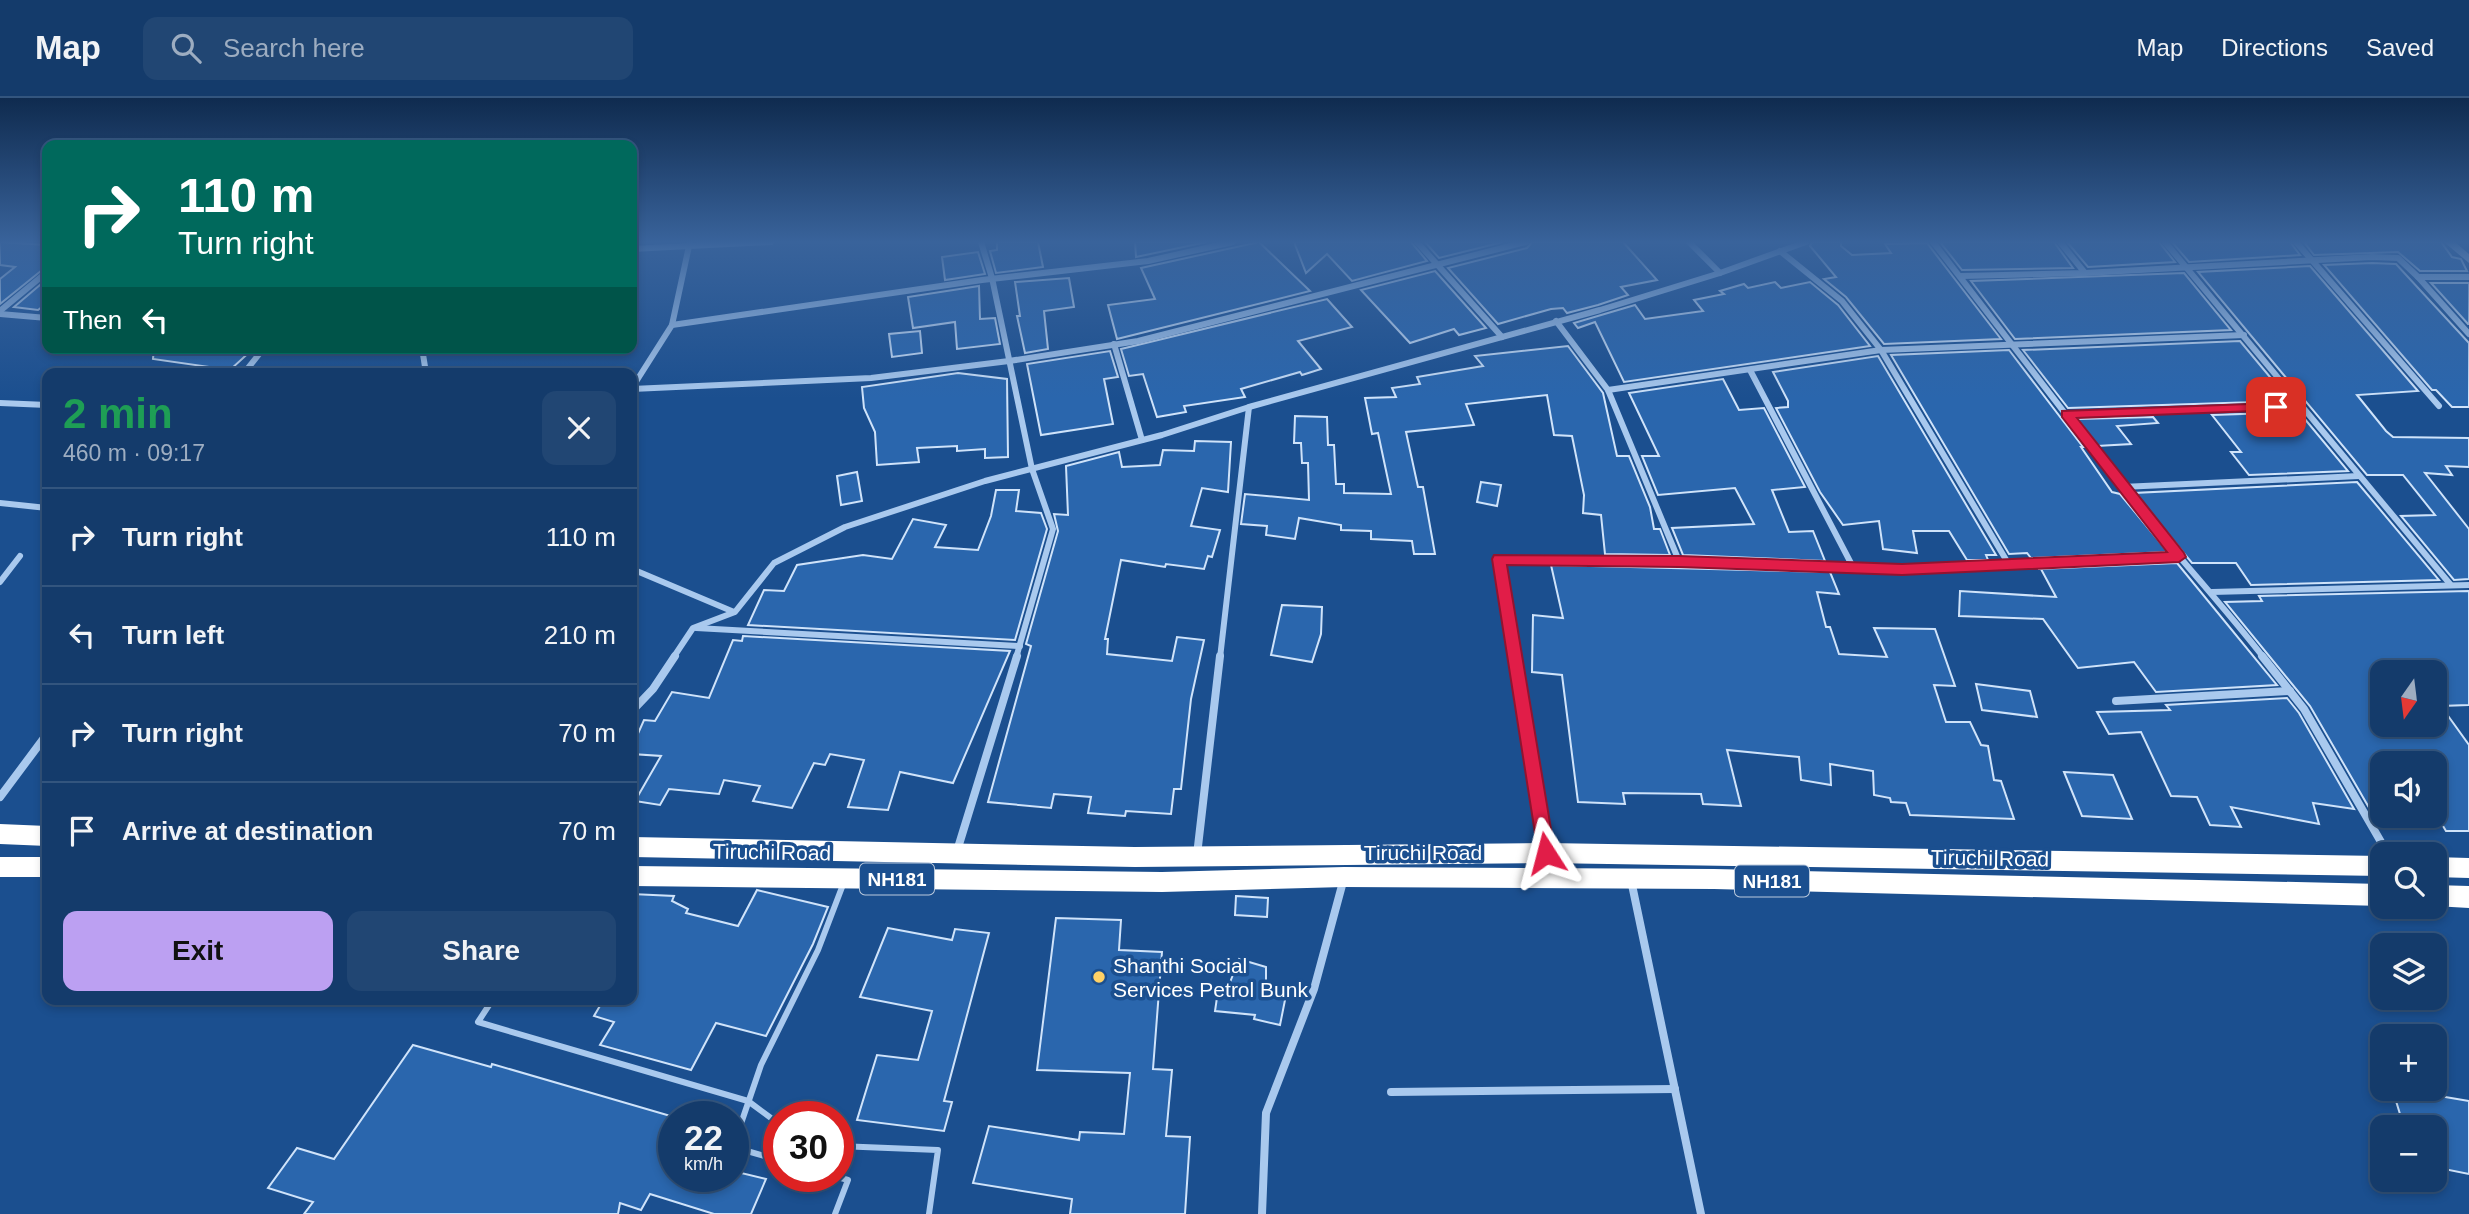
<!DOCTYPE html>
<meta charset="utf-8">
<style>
body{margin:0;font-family:Arial,sans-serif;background:#214673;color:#f1f3f6;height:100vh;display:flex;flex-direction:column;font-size:26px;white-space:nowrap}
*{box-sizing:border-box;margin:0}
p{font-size:23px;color:#9dadc1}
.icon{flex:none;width:38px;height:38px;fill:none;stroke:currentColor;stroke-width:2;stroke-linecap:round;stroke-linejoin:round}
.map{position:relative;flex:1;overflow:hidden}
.drawer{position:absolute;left:42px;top:270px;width:595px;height:637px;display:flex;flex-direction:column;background:#143b6b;border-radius:14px;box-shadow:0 4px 10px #0003,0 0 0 2px #33557e}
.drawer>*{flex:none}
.hud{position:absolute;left:42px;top:42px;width:595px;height:214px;border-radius:14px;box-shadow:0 4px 10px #0003,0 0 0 2px #33557e;background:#00695c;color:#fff;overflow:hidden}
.needle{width:46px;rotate:194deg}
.buttons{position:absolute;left:2370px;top:562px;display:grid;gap:14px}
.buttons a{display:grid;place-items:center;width:77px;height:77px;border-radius:14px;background:#143b6b;box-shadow:0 4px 10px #0003,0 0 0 2px #33557e;font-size:35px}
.speed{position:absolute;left:658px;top:1003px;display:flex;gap:14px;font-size:35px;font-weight:700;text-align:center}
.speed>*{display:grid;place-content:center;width:91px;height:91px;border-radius:50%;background:#143b6b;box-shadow:0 4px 10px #0003,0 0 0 2px #33557e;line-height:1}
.speed small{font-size:18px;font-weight:400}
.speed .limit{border:10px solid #d22;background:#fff;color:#111}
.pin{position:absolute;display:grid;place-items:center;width:60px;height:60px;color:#fff;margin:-30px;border-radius:14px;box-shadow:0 4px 10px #0006}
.me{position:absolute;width:77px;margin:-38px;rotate:351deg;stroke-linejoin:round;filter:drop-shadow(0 0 5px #0008)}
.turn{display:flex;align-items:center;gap:24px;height:147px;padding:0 21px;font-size:32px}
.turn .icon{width:91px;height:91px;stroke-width:2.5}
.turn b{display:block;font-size:49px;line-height:60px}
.then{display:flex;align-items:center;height:66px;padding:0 21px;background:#0003;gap:14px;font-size:26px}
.round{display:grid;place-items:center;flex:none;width:74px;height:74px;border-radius:14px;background:#214673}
.overview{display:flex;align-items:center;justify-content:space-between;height:119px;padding:0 21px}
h1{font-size:42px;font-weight:700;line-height:52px;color:#1e9e55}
.action{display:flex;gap:14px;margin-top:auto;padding:14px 21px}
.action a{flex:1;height:80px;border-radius:14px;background:#bca0f2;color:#111;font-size:28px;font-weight:700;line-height:80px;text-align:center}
.action a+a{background:#214673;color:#f1f3f6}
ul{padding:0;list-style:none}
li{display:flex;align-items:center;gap:21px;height:98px;padding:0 21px;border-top:2px solid #33557e}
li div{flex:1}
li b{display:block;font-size:26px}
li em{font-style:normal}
header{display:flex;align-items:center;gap:42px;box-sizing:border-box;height:98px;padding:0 35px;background:#143b6b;border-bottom:2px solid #33557e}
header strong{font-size:33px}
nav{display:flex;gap:38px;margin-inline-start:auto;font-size:24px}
.search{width:490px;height:63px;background:#214673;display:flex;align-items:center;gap:18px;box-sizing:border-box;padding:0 24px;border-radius:14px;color:#9dadc1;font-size:26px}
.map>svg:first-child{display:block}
</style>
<header>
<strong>Map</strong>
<div class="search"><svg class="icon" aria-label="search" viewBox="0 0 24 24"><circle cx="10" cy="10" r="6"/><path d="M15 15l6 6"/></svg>Search here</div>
<nav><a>Map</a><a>Directions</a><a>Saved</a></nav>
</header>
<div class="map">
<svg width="2469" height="1116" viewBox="0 0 2469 1116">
<rect width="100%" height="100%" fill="#1b4f8f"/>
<g fill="#2a66ad" stroke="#cfe3fa" stroke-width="2" fill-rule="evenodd">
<path d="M0,144L47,147V168L0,206V181L15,169L0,167Z"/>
<path d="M997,144H1038L1043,169L996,175L990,153L997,152Z"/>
<path d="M1135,144H1207L1136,159Z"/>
<path d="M1259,144L1310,193L1117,241L1108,207L1155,201L1141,170Z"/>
<path d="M1294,144H1411L1427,163L1352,183L1327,156L1306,175Z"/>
<path d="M1425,144H1503L1439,160Z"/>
<path d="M1532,144H1623L1657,182L1621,189L1628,197L1598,207L1567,215L1563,210L1551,211L1498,226L1448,170L1527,150Z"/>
<path d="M1812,144H1841V148L1852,157L1891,155L1885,146L1927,145L2001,241L1884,246L1846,199L1824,181L1836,179L1810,148Z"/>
<path d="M1940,144H2054L2073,170L1962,172Z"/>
<path d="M2067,144H2159L2175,164L2088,169Z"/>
<path d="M2172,144H2290L2300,157L2189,164Z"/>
<path d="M2304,144H2441L2452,159L2461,161L2467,173H2420L2398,154L2314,157Z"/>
<path d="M978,154L985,176L945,182L942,159Z"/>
<path d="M2372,165L2396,166L2469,245V309H2452L2436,292H2432L2324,167Z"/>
<path d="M2310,168L2418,293L2357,297L2386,333L2393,339L2469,340V369L2446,368L2452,377L2425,375L2469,431V481L2454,482L2401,418L2435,417L2403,377H2367L2198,174Z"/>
<path d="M1435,173L1486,230L1459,237L1454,231L1410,245L1361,192Z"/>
<path d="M2184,175L2231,232L2015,241L1971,183Z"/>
<path d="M1069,180L1074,209L1044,213L1048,251L1025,255L1017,218H1020L1015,184Z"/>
<path d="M47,181V205L38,212L14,209Z"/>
<path d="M1775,184L1781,190L1810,184L1838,207L1870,248L1624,284L1595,224L1578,230L1574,225L1635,207L1645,221L1703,213L1694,202L1724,196L1720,193L1744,186L1748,190Z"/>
<path d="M2431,185H2469V226H2468Z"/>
<path d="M979,188L980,221L995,220L1000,246L957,251L955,224L913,230L908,199Z"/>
<path d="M1327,201L1352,229L1298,243L1321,271L1302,277L1300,274L1241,291L1245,299L1184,308L1186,314L1157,319L1143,276L1129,278L1121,251Z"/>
<path d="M920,233L922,255L892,259L889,236Z"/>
<path d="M2240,243L2290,303L2068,310L2023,252Z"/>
<path d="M1568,248L1603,295L1617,358H1629L1650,409L1654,431H1660L1670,457L1605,456L1601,417L1583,415L1584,397L1572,338L1554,337L1547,297L1466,306L1474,327L1406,334L1418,389H1423L1435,456H1414L1412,443L1371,441V433L1341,432V427L1299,420L1295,441L1266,437L1267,428L1241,426L1245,396L1309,402L1308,365H1302L1301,345H1294L1295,318L1327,319L1328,347H1334L1336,386H1344V395L1391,396L1378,335L1372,336L1365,300L1396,299L1392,290L1420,286L1417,279L1483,268L1475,258Z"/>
<path d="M154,250H254L230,272L153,261Z"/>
<path d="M2009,252L2083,349H2081L2112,394L2120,396L2168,454L2031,460L2027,455L2009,456L1891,257Z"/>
<path d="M1110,253L1118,279L1104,281L1113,326L1041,337L1027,266Z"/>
<path d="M1878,258L1996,457H1986L1988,462H1967L1949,433H1913L1917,455L1883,451L1879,423L1843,427L1820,394L1776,310L1788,309V303L1773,274Z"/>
<path d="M958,275L1007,281L1008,359L985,360V351L957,353V348L917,350L919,364L877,367L875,334L864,310L862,289Z"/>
<path d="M1723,281L1739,312L1764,310L1805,389L1772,392L1789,434L1813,433L1825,463L1683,457L1672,430L1754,426L1735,390L1658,397L1642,358H1659L1629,295Z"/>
<path d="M2299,314L2348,373L2249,377L2231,354H2241L2212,317Z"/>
<path d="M2153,319L2158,325L2117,328L2131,346L2097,348L2077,321Z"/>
<path d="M1195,343L1231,344L1228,394L1202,390L1191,428L1220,432L1212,459L1208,458L1204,471L1166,466L1165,469L1121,462L1105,541H1108L1107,556L1172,563L1177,539L1204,542L1191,601L1181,691H1174L1171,716L1126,713L1125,718L1088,715L1091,699L1054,696L1051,710L988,704L1031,548L1026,546L1058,433L1054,416L1068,417L1066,368L1119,354L1122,369L1160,367L1163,352L1194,353Z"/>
<path d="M857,374L862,403L841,407L837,378Z"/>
<path d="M1481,384L1501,387L1497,408L1477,404Z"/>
<path d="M2357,384L2439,482L2251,487L2236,465H2192L2134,395Z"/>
<path d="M996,392H1019L1016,413L1041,415L1047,431L1015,542L748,527L764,492L784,493L797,467L863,457L892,461L913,421L946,427L935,449L978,452L991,418Z"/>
<path d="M2177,465L2277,587L2156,594L2134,564L2078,570L2043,521L1959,518L1960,493L2056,499L2041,471H2038Z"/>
<path d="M1551,467L1830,474L1839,496L1817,494L1826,529H1830L1839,556L1887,559L1874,530L1935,531L1955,588L1934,587L1946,624H1970L1981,647L1988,648L1994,682L2001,683L2014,721L1910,717L1906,705L1891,704L1890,700L1874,697L1873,673L1830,666L1831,687L1801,682L1799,659L1727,652L1741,708L1703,706L1701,696L1623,695L1625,706L1578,704L1562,577L1532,574L1533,517L1563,520Z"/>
<path d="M2469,493V607L2441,608L2469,647V733H2446L2443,728H2434V665H2382V715L2371,713L2310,608L2225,504L2262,503L2259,498ZM2382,574H2434V626H2382Z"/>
<path d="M1282,507L1322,509L1321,536L1312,564L1271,557Z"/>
<path d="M743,538L1010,553L953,685L900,674L888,712L848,709L864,662L830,656L825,667L814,665L792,710L753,703L760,688L724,682L719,696L669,691L660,707L635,703L661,658L632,656V649L644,622L655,623L672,594L709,600L733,542L742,543Z"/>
<path d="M1976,586L2030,593L2037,619L1982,612Z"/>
<path d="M2287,600L2299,615L2354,711L2313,705L2319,726L2231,709L2241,729L2210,727L2197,699L2171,698L2141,634L2109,636L2097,614L2170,612L2166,607Z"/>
<path d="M2064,674L2113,677L2132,721L2082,718Z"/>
<path d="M757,792L828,809L813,846L766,938L716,925L691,972L600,947L614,924L594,918L604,901H632V796L674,798L672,803L688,811L686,815L738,828Z"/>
<path d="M1236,798L1268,800L1267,819L1235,817Z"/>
<path d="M1056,820L1121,822L1119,852L1162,854L1153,971L1172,972L1166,1038L1190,1039L1185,1116H1070L1072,1101L973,1085L989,1028L1079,1042L1080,1034L1124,1036L1130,975L1037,972Z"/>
<path d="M888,830L952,842L955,831L989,835L944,1003L952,1004L944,1033L857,1022L877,957L918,962L932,913L860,899Z"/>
<path d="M1239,861L1266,869V887L1287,892L1280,927L1254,921L1255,917L1215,913L1219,886L1229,887Z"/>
<path d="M413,947L491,969L492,966L674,1019V1078H733V1073L766,1081L751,1116H714L650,1096L641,1112L620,1105L618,1116H304L313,1104L268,1090L297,1050L334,1061Z"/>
<path d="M2392,990L2469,1003V1076L2434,1069V1029H2404Z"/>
</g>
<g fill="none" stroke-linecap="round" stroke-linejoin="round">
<g stroke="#a9c9ee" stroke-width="6">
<path d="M493,901L478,924L748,1003L779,1026"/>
<path d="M838,1048L938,1052L929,1116"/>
<path d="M733,1049L761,967L818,852L844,784"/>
<path d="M733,1049L779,1062"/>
<path d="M834,1078L848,1082L835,1116"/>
</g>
<g stroke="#a9c9ee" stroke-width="6">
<path d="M981,144L992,180L1032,371L1053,431L1016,560"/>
<path d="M1417,144L1502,239"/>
<path d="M1689,144L1720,175"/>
<path d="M1933,144C1996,225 2058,307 2121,388C2167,447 2218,501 2264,560"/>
<path d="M2060,144L2085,175"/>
<path d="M2165,144L2450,486"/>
<path d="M2296,144L2439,308"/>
<path d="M632,151L689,148L690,145"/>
<path d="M1780,153L1842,203L1881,252L2008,465"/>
<path d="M1961,178L2085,175L2372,159L2398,160L2418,179H2469"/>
<path d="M2418,179L2469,236"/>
<path d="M0,213L47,174"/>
<path d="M0,216L47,220"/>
<path d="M1556,223L1608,292L1679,463"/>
<path d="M672,227L689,148L771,144"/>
<path d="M1114,246L1142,342"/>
<path d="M422,250L426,275"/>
<path d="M1750,272L1854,471"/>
<path d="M244,275L264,250"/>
<path d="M632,290L672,227L982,182L1148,163L1233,144"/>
<path d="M632,291L871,280L1009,263L1138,243L1526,144"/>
<path d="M1608,292L1881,252L2244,237"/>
<path d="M0,305L47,307"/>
<path d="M2066,316L2302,308"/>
<path d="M2122,389L2359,378"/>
<path d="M0,405L47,410"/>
<path d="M632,471L734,514"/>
<path d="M0,484L20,458"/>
<path d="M2212,494L2469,487"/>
<path d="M696,530L1020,548"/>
<path d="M673,560L693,530L735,514L774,465L845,429L985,383L1162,337L1249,309L1600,212L1720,175L1806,144"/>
<path d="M1220,560L1249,309"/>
<path d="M1515,560L1499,461L1679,463L1902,471L2179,459"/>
</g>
<g stroke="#a9c9ee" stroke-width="8">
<path d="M1514,558L1545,753"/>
<path d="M2262,558L2304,611L2388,756"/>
<path d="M2116,603L2290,593"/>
<path d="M632,613L653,591L675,558"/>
<path d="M0,699L47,636"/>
<path d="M957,753L1017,558"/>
<path d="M1197,757L1220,558"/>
<path d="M1631,782L1701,1116"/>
<path d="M1391,994L1675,991"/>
<path d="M1262,1116L1266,1015L1314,891L1344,780"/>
</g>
<path fill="#d6e6fa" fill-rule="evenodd" d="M2444,144H2455L2469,156V165Z"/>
<g fill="#fff" fill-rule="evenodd">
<path d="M0,726L47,728V748L0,746Z"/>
<path d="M632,739L1135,749L1546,745L2382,758V778L1546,765L1135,769L632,759Z"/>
<rect x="0" y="759" width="47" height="20"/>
<path d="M2434,759L2469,760V780L2434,779Z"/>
<path d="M632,768L1162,774L1344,769L1714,771L2382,786V808L1714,791L1344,789L1162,794L632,788Z"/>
<path d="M2434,787L2469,788V810L2434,808Z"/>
</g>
</g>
<linearGradient id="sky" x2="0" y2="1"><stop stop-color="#0f2b4f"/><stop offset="0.48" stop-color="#39639b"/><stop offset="1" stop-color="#39639b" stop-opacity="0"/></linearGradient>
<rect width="2469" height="300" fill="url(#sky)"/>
<path fill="#e11d48" stroke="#92132f" stroke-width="2" d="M2276,305L2282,309L2280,312L2077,320L2184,455L2186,459L2179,464L1902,477L1679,469L1507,467L1555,755L1552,761L1546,763L1539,761L1492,461L1494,457L1679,458L1902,466L2167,454L2062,319V313Z"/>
<circle fill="#ffd166" stroke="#1b4f8f" stroke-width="2.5" cx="1099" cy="879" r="7"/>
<g text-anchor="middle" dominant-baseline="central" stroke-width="7" stroke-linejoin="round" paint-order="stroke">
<g fill="#1b4f8f" stroke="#bbcadd" stroke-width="2">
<rect x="860" y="765.5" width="74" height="31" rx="5"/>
<rect x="1735" y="767.5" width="74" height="31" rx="5"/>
</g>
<g font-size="19" font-weight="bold" fill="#fff">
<text x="897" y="781">NH181</text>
<text x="1772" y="783">NH181</text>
</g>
<g font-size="21" fill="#fff" stroke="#1b4f8f">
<text transform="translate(772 754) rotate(1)">Tiruchi Road</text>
<text x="1423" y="754">Tiruchi Road</text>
<text transform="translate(1990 760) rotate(1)">Tiruchi Road</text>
</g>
<g font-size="21" fill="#fff" stroke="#1b4f8f" text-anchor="start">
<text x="1113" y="867">Shanthi Social<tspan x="1113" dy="24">Services Petrol Bunk</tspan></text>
</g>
</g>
</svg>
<div class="buttons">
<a><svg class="needle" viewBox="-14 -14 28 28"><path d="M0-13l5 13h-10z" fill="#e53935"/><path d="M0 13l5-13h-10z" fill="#9dadc1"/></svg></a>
<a><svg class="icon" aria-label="sound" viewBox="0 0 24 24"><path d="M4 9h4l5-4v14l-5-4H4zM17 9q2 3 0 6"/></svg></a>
<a><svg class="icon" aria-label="search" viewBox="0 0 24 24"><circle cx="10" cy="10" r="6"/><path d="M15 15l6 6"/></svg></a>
<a><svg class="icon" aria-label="layers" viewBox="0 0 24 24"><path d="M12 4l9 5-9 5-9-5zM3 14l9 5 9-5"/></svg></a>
<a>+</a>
<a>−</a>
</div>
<div class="speed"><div>22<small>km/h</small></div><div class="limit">30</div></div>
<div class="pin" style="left:2276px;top:309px;background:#d93025"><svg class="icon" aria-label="arrive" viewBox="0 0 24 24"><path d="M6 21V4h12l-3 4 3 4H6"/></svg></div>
<svg class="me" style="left:1546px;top:755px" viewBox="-20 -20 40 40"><path d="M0-17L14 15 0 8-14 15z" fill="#e11d48" stroke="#fff" stroke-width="4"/></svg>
<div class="hud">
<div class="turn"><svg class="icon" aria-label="right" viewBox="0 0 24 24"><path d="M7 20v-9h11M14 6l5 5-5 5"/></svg><div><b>110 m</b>Turn right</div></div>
<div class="then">Then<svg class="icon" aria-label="left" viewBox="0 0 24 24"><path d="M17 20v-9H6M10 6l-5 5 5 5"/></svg></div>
</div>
<section class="drawer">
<div class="overview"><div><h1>2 min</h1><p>460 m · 09:17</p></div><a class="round"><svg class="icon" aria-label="close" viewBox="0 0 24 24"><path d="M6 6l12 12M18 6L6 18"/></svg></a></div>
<ul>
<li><svg class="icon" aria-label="right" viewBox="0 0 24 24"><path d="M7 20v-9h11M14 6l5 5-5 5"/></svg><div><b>Turn right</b></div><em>110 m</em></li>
<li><svg class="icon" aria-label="left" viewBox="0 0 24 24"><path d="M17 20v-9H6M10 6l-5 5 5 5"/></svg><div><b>Turn left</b></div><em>210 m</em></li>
<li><svg class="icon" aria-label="right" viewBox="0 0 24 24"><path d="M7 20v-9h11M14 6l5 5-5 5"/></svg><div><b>Turn right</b></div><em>70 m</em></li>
<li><svg class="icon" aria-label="arrive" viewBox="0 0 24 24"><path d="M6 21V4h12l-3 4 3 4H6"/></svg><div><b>Arrive at destination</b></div><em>70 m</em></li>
</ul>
<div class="action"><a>Exit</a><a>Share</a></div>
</section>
</div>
